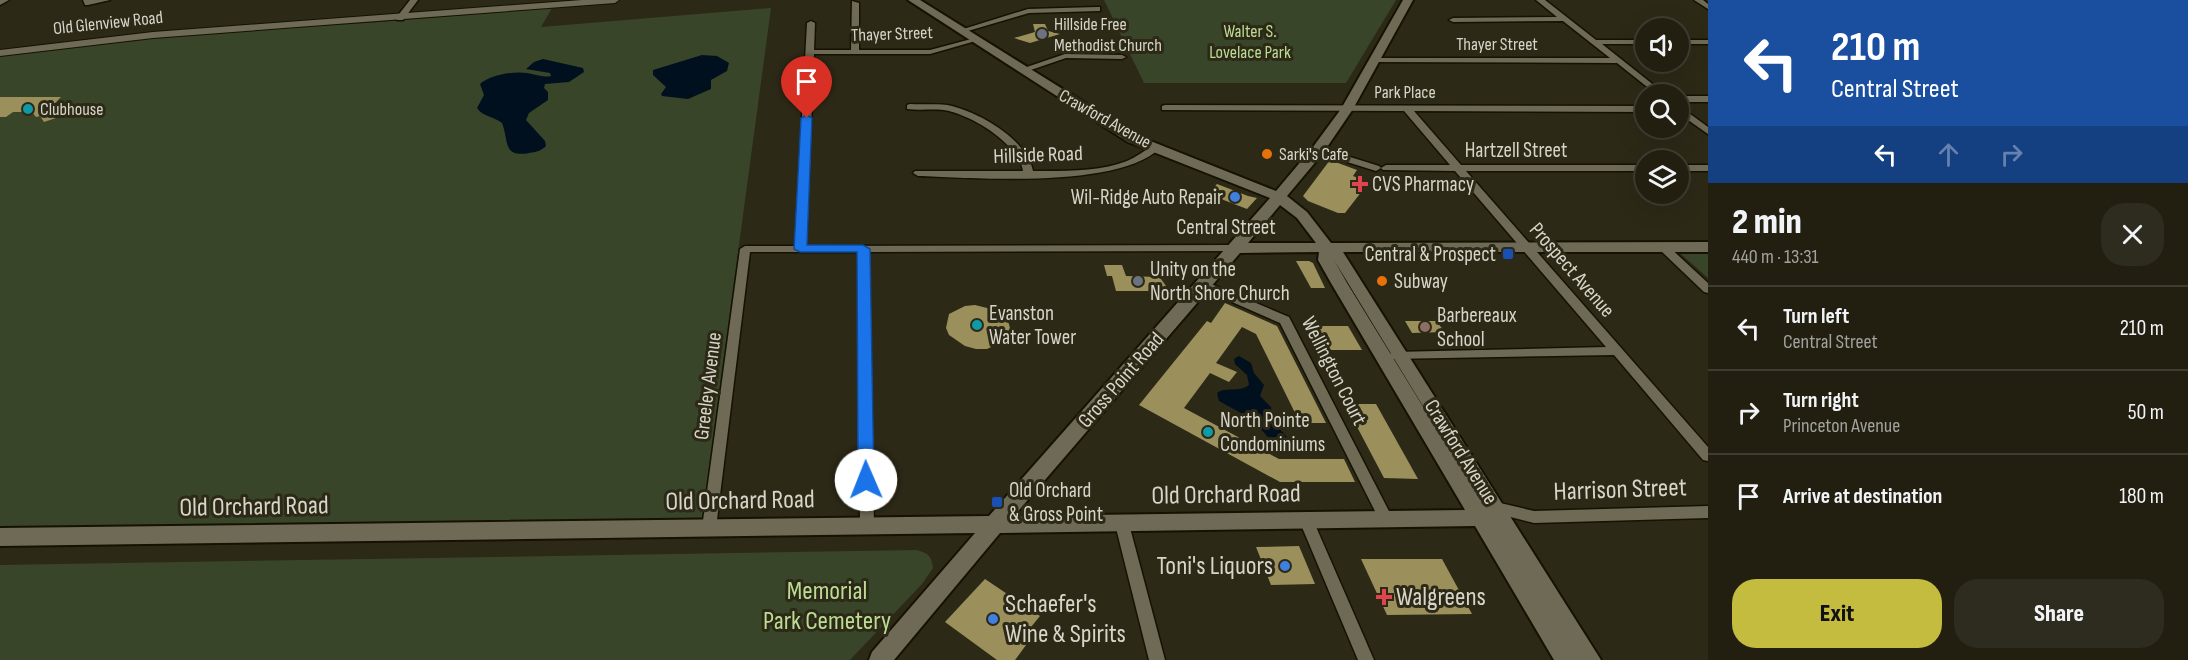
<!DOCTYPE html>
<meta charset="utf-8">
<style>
body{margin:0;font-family:"Sofia Sans Condensed",sans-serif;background:#2e2c1f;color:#f1f3f6;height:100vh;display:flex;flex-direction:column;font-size:22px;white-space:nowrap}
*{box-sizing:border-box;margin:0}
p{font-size:20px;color:#a2a29f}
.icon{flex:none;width:33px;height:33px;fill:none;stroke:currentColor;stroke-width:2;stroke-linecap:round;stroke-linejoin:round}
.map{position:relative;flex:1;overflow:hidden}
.side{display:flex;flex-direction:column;background:#221f11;width:480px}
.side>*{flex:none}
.banner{background:#1a4fa0;color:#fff;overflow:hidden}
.tools{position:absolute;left:1635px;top:18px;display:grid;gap:12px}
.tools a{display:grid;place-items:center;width:54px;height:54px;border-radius:50%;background:#221f11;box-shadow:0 6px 24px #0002,0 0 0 2px #3f3d31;font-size:30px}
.pin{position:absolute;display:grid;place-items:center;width:51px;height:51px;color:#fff;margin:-62px -26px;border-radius:50% 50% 50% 0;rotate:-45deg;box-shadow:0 0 6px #0007}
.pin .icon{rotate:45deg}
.me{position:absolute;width:66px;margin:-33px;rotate:359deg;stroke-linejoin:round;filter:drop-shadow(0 0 4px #0008)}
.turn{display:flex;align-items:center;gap:21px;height:126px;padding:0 24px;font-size:27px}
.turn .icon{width:78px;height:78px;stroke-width:2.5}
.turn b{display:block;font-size:42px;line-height:51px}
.lanes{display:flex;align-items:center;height:57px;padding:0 24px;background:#0003;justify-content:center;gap:30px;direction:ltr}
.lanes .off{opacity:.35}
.round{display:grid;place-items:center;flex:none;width:63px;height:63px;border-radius:24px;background:#2e2c1f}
.summary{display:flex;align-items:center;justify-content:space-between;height:102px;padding:0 24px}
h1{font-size:36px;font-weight:800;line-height:45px}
.action{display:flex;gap:12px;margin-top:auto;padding:12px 24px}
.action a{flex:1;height:69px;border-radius:24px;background:#c4bc3e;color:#111;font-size:24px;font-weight:800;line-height:69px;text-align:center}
.action a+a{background:#2e2c1f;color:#f1f3f6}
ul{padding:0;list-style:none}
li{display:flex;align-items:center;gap:18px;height:84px;padding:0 24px;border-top:2px solid #3f3d31}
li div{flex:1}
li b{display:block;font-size:22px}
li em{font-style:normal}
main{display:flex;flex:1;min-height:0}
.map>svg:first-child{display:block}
</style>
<main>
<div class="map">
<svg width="1708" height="660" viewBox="0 0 1708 660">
<rect width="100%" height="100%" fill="#2d2917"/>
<g fill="#384529">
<path d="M1104,0H1396L1346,83H1144Z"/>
<path d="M552,8L541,27L771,8L702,519L258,527L0,528V55L168,35L366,23Z"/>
<path d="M1681,254H1708V278Z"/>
<path d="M916,550C928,553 931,555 933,568L922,584L850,660H0V565Z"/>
</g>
<g fill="#00101f">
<path d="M702,55L717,56L729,63L727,71L711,80V89L688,99L662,96L661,94L666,87L653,75V70Z"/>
<path d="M543,59L583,68L584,72L569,82L545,84L544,88L548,92V100L529,113L526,120L545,141L546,146C541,151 536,152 529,153C502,158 509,140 502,123C493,116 483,117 477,108L484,95L480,84C490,75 513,71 527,73C535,74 542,78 551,76L550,73L526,69L534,62Z"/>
<path d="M1239,356L1251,363L1254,373L1264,385L1260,396L1271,407L1273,421L1291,442L1288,446L1273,443L1252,419L1219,401L1217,393C1227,386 1239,393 1249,385L1247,375L1235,364L1234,359Z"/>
</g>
<g fill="#9b905c">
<path d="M1033,24H1045L1048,31L1060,34L1030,43L1014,38L1035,32Z"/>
<path d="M0,97H61L53,105L62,116L44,122L40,116L36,117L32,112H13L6,117H0Z"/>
<path d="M1330,160L1357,170L1353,176L1369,182L1345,213H1338L1308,201L1303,196Z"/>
<path d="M1217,184L1248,196L1257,198L1247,209L1208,194Z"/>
<path d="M1296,261H1309L1313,263L1325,288H1311Z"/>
<path d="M1104,265H1122L1126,276L1157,277L1161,279L1166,286L1162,291H1116L1112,276H1107Z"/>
<path d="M1225,303L1277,326L1326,423H1300L1256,334L1242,327L1216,363L1237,372L1229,382L1210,373L1184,408L1279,459H1344L1355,482H1280L1139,405L1207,321L1211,323Z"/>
<path d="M975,305L995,310L1008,321L1010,328L1004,341L987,349H976L965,346L949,335L946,328L949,314L965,306Z"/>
<path d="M1405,321H1436L1445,332L1412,333Z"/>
<path d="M1306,326H1348L1362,350H1319Z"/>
<path d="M1345,404H1376L1418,479L1384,478Z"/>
<path d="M1299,546L1315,584L1271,585L1256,547Z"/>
<path d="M1361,559H1442L1472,614L1387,615Z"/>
<path d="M985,579L1040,616L1031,627L1037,630L1015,660H997L945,622Z"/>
</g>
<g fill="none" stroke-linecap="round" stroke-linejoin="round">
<g stroke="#161202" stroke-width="3">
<g id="minor">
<path d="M0,0H9L0,5Z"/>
<path d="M83,0H110L88,5H85Z"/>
<path d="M410,0H418L403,20H397L396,18Z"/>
<path d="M1536,0H1545L1596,40H1646V44H1602L1665,94H1656L1617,63L1375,62L1371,60L1375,58H1610L1563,21L1453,22L1449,20L1453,18L1557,17Z"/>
<path d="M1694,0H1703L1708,4V9Z"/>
<path d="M852,1L859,3V50H930L975,38L979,40L930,54H814L806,246L1236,245L1241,248L1236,251L869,252L874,526L872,530L867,532L862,530L860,526L858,252H750L716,528L714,532L709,534L704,532L702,528L740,249L745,246H795L807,23L811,21L815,23L814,50H851Z"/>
<path d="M1097,7H1100V11L1029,13L961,33L957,31L1028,9Z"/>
<rect x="1678" y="40" width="30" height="4"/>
<path d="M1065,54L1122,55L1126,57L1122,59L1066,58L1022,73L1018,70Z"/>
<rect x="1678" y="96" width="30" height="6"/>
<path d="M910,104C923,105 940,103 952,106C982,114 1027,140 1033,171C1062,171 1100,172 1127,161C1136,157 1144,151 1152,146L1155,145L1160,148C1118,189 976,178 918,176L913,173L915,171H1023C1018,144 976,118 949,111C936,108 921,111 907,109V105Z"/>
<path d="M1165,105L1646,106V112L1414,111L1461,165H1646V171H1466L1708,447V461L1703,460L1614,355L1389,359L1387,356L1393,352L1606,347L1455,171L1383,170L1381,168L1386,165H1450L1404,111L1162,110V106Z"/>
<path d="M1678,105L1708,127V134L1678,113Z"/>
<path d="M1318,147L1379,166L1381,168L1376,171L1315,152V148Z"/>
<rect x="1678" y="165" width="30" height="6"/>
<path d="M1663,244L1667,245L1708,283V293L1704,292L1659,249L1658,247Z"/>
<path d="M1204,281L1289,317L1393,519L1391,523L1386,525L1381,523L1280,323L1200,288L1198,285Z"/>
<path d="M1496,502L1534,511L1708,506V518L1534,523L1491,512L1489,508L1491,504Z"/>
<path d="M1306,514L1311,516L1313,520L1374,660H1358L1299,520L1301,516Z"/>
<path d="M1122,518L1127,520L1129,524L1165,660H1149L1115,524L1117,520Z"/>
</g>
</g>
<g stroke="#161202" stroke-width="2">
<path id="tertiary" d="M582,0H619L615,3L153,38L0,56V50L153,32Z"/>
</g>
<g stroke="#161202" stroke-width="4">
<path id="secondary" d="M908,0H920L1138,136L1276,191L1313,147L1341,109L1403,0H1413L1353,109L1323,153L1287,196L1307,212L1331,243L1708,242V252H1343L1601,660H1554L1475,526L1000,533L894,660H869L872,652L975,533L0,546V528L989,516L1270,198L1128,142ZM1280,205L1297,218L1316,243H1248ZM1319,252L1318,260L1331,283L1465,510L1014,516L1240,253ZM1334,260L1468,480L1347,283Z"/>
</g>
<use href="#minor" fill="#6e6a56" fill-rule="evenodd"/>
<use href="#tertiary" fill="#6e6a56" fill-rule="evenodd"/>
<use href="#secondary" fill="#6e6a56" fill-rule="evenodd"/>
</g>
<path fill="#1a73e8" stroke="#114b97" stroke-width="1.5" d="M807,115L812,118L807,245H863L870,249L874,480L872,485L866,486L861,485L858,480L857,252H800L794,249L801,118Z"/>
<g fill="#6b7280" stroke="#2d2917" stroke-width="2">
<circle cx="1042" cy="34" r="6"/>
<circle cx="1138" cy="281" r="6"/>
</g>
<g fill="#0f9aa8" stroke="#2d2917" stroke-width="2">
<circle cx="28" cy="109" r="6"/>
<circle cx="977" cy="325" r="6"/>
<circle cx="1208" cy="432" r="6"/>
</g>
<g fill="#e8710a" stroke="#2d2917" stroke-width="2">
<circle cx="1267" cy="154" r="6"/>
<circle cx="1382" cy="281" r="6"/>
</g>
<g fill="#e0444e" stroke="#2d2917" stroke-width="2">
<path d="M1357 175h6v6h6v6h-6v6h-6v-6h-6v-6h6z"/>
<path d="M1381 588h6v6h6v6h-6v6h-6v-6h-6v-6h6z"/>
</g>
<g fill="#3f7fe0" stroke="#2d2917" stroke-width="2">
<circle cx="1235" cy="197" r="6"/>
<circle cx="1285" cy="566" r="6"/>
<circle cx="993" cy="619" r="6"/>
</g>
<g fill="#1a4fb4" stroke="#2d2917" stroke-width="2">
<rect x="1502" y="248" width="12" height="12" rx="3"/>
<rect x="991" y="496" width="12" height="12" rx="3"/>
</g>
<circle fill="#8d6e63" stroke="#2d2917" stroke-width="2" cx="1425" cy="327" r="6"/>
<g text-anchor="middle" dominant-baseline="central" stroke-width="6" stroke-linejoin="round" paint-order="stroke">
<g font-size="18" fill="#d7d5c9" stroke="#2d2917">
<text transform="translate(108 23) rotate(-6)">Old Glenview Road</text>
<text transform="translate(892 34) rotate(-2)">Thayer Street</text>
<text x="1497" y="44">Thayer Street</text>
<text x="1405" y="92">Park Place</text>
<text transform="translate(1105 119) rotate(29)">Crawford Avenue</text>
</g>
<g font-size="18" fill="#d7d5c9" stroke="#2d2917" text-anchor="start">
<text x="1054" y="24">Hillside Free<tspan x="1054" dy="21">Methodist Church</tspan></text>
<text x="40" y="109">Clubhouse</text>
<text x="1279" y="154">Sarki's Cafe</text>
</g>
<g font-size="18" fill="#bbdc94" stroke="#2d2917">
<text x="1250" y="31">Walter S.<tspan x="1250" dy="21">Lovelace Park</tspan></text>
</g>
<g font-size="21" fill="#d7d5c9" stroke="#2d2917">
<text x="1516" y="150">Hartzell Street</text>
<text transform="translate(1038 155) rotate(-2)">Hillside Road</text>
<text x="1226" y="227">Central Street</text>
<text transform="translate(1572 270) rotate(49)">Prospect Avenue</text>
<text transform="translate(1334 371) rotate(63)">Wellington Court</text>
<text transform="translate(1121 380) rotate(-49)">Gross Point Road</text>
<text transform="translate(708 386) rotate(-83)">Greeley Avenue</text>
<text transform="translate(1461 452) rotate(58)">Crawford Avenue</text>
</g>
<g font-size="21" fill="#d7d5c9" stroke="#2d2917" text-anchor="start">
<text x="1372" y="184">CVS Pharmacy</text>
<text x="1223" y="197" text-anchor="end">Wil-Ridge Auto Repair</text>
<text x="1496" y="254" text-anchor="end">Central &amp; Prospect</text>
<text x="1150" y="269">Unity on the<tspan x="1150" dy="24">North Shore Church</tspan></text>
<text x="1394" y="281">Subway</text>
<text x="989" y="313">Evanston<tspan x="989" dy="24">Water Tower</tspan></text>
<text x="1437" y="315">Barbereaux<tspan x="1437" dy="24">School</tspan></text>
<text x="1220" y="420">North Pointe<tspan x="1220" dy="24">Condominiums</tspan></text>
<text x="1009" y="490">Old Orchard<tspan x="1009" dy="24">&amp; Gross Point</tspan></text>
</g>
<g font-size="26" fill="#d7d5c9" stroke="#2d2917">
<text transform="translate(1620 490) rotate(-2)">Harrison Street</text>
<text transform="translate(1226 495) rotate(-1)">Old Orchard Road</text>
<text transform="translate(740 501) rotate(-1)">Old Orchard Road</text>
<text transform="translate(254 507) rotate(-1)">Old Orchard Road</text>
</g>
<g font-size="26" fill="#d7d5c9" stroke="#2d2917" text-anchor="start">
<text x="1273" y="566" text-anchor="end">Toni's Liquors</text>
<text x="1396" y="597">Walgreens</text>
<text x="1005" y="604">Schaefer's<tspan x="1005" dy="30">Wine &amp; Spirits</tspan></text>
</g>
<g font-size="26" fill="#bbdc94" stroke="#2d2917">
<text x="827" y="591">Memorial<tspan x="827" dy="30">Park Cemetery</tspan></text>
</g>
</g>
</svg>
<div class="tools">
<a><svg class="icon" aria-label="sound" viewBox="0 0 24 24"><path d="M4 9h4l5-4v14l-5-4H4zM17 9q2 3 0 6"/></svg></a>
<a><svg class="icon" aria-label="search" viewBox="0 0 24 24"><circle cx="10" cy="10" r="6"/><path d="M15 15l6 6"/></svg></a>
<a><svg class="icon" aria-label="layers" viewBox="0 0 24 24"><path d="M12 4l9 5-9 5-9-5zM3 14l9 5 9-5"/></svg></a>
</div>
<div class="pin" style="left:807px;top:118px;background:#d93025"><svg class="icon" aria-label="arrive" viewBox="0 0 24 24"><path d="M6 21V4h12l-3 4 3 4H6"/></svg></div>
<svg class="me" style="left:866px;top:480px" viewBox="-20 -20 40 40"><circle r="19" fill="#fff"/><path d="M0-13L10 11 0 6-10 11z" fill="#1a73e8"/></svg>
</div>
<section class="side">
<div class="banner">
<div class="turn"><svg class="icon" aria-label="left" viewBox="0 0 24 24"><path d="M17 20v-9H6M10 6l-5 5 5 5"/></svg><div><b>210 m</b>Central Street</div></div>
<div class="lanes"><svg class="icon" aria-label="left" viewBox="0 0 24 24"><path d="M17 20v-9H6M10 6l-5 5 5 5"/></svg><svg class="icon off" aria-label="ahead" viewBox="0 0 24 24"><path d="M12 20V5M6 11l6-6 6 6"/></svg><svg class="icon off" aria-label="right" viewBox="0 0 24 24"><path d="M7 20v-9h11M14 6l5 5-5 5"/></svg></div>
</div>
<div class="summary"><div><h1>2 min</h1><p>440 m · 13:31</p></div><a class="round"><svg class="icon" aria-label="close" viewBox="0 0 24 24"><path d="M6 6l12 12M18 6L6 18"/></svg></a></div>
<ul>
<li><svg class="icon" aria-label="left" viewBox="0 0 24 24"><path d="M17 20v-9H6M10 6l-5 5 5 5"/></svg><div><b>Turn left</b><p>Central Street</p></div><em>210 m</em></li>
<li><svg class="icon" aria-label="right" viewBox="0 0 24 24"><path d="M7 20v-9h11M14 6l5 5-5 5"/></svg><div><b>Turn right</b><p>Princeton Avenue</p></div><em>50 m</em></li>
<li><svg class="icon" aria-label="arrive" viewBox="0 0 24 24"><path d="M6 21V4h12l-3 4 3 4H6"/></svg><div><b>Arrive at destination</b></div><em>180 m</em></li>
</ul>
<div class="action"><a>Exit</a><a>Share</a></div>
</section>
</main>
